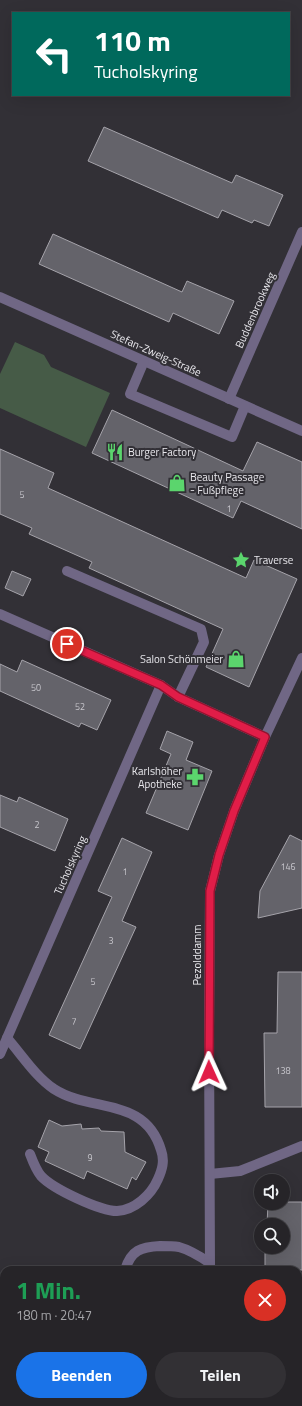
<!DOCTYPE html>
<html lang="de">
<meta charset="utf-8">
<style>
body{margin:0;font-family:"Titillium Web",sans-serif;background:#323034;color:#f1f3f6;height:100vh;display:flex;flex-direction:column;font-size:15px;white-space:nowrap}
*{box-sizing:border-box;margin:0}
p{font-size:13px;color:#a4a4a8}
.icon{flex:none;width:22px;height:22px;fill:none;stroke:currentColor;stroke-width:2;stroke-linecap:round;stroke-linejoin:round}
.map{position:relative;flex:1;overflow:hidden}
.drawer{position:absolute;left:0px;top:1266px;width:302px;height:140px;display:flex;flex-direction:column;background:#262428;border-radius:12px 12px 0 0;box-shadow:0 4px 16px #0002,0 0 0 1px #424145}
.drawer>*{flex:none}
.banner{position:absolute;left:12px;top:12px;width:278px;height:84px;border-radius:0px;box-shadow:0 4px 16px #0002,0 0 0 1px #424145;background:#00695c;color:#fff;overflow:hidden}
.tools{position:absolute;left:254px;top:1174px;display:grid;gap:8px}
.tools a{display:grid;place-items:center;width:36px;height:36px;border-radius:50%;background:#262428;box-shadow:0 4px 16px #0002,0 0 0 1px #424145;font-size:20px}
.pin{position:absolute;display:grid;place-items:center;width:34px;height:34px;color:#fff;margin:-17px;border:2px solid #fff;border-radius:50%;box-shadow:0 1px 4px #0007}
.me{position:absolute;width:44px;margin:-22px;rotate:359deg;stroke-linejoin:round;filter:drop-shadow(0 0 3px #0008)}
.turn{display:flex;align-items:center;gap:14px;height:84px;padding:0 16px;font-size:18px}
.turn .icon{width:52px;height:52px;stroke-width:2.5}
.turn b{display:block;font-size:28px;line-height:34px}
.round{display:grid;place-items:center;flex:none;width:42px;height:42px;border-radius:21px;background:#323034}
.summary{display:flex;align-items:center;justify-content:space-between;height:68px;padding:0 16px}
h1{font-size:24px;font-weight:700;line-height:30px;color:#1e9e55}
.primary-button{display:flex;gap:8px;margin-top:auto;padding:8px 16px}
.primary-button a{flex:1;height:46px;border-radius:24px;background:#1a73e8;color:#fff;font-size:16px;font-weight:700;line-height:46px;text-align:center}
.primary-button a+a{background:#323034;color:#f1f3f6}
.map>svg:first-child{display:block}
</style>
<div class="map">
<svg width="302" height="1406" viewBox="0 0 302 1406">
<rect width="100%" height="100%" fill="#323036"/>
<g fill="#465b47">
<path d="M15,342L44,355L51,367L110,393L86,447L0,408V374Z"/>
<path d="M0,1276L4,1277V1325L0,1323Z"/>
</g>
<g fill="#64636a" stroke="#a5a3aa">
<path d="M104,127L232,183L236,175L283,195L269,226L254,220L252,223L222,210L218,218L88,161Z"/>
<path d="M53,234L182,292L187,281L234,301L219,334L173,313L169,322L39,264Z"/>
<path d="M112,410L243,471L257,442L302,462V529L241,501L233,518L92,453Z"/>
<path d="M0,449L54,473L48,488L246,578L254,560L297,579L249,687L206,667L223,629L89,568L92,562L29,534L32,528L0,514Z"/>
<path d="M12,571L31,579L23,596L5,588Z"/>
<path d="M22,660L111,700L97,730L81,723L79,727L0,691V664L17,672Z"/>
<path d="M167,731L193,742L186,760L212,771L188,830L146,813L171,754L160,749Z"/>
<path d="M0,795L17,802L19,797L68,819L55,851L0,827Z"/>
<path d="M290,835L302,841V908L258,918L260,891Z"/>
<path d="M122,838L152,852L122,921L136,927L80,1049L49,1035L112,897L98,891Z"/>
<path d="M278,972H302V1107H265L264,1033H277Z"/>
<path d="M49,1120L62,1126L81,1124L82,1129L99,1128L101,1131L124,1132L125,1152L146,1162L136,1180L132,1177L127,1189L87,1171L84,1179L45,1161L49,1152L38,1147Z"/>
<path d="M283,1202H302V1270H265V1247H283V1225H267L268,1203H283Z"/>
</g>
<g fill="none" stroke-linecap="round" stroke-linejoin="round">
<g stroke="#706785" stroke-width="10">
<path d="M0,297L302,431"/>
<path d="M144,361L130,394L232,437L245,406"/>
<path d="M229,399L302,232"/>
<path d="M67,571L201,629L204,642L178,697"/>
<path d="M0,614L161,685L178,697L265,737"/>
<path d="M7,1038C22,1055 35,1076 54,1089C91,1113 145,1096 161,1150C165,1161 162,1170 158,1179C151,1195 135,1210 117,1211C100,1211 53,1189 41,1176C36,1170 33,1162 30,1154"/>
<path d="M0,1054L161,685"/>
<path d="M210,1174L240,1171L302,1146"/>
<path d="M125,1270C131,1250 141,1247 160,1246C167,1246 173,1246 179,1247C190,1250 201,1257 210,1263"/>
<path d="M210,1270L209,1029L210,891L219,855L234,811L265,737L302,658"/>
<path d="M119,1406L120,1402"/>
<path d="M210,1406V1402"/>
</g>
<g stroke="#ae9cd8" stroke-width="10">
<path d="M0,1368L4,1369"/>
<path d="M91,1402L103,1406"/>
</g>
</g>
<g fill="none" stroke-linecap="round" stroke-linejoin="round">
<g stroke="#92132f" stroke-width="10">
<path id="route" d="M67,644L161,685L178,697L265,737L234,811L219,855L210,891L209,1072"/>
</g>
<use href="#route" stroke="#e11d48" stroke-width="7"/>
</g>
<defs>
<g id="restaurant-bare" transform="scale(1.38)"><path d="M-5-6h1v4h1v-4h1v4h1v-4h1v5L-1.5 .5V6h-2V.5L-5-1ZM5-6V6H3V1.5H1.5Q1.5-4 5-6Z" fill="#5bd56d" stroke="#323036" stroke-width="2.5" paint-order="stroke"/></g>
<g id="shop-bare" transform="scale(1.38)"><path d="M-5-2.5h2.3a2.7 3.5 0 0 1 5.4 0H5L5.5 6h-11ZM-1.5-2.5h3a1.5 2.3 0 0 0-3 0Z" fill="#5bd56d" stroke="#323036" stroke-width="2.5" paint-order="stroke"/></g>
<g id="sight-bare" transform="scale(1.38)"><path d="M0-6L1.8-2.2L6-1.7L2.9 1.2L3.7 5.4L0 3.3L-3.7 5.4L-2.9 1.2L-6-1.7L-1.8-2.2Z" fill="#5bd56d" stroke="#323036" stroke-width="2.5" paint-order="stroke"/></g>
<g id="pharmacy-bare" transform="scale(1.38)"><path d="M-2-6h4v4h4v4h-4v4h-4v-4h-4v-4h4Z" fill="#5bd56d" stroke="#323036" stroke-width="2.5" paint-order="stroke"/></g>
</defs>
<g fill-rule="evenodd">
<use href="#restaurant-bare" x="115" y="452"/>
<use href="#shop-bare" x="177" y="483"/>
<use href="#sight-bare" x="241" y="560"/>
<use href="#shop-bare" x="236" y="659"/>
<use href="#pharmacy-bare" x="195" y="777"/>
</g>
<g text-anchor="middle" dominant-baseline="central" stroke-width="4" stroke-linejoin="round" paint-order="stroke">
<g font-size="9" fill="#c7c6cc">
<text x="22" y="494">5</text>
<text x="229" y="508">1</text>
<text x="36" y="687">50</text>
<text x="80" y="706">52</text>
<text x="37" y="824">2</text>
<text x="288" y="866">146</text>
<text x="125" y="871">1</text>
<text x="111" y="940">3</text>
<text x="93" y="981">5</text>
<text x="74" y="1021">7</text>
<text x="283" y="1070">138</text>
<text x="90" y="1157">9</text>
</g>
<g font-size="11" fill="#e8e7ec" stroke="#323036">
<text transform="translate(255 310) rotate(-66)">Buddenbrookweg</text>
<text transform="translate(156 353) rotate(24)">Stefan-Zweig-Straße</text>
<text transform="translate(70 865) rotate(-66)">Tucholskyring</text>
<text transform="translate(197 955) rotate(-90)">Pezolddamm</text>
</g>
<g font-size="11" fill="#e8e7ec" stroke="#323036" text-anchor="start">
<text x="128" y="452">Burger Factory</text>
<text x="190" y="477">Beauty Passage<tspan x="190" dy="13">- Fußpflege</tspan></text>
<text x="254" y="560">Traverse</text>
<text x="223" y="659" text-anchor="end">Salon Schönmeier</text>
<text x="182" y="771" text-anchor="end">Karlshöher<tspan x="182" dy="13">Apotheke</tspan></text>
</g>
</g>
</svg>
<div class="tools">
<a><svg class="icon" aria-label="sound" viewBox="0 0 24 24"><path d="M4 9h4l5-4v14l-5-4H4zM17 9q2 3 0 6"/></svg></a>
<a><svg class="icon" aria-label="search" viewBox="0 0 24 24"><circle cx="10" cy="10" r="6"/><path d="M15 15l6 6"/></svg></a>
</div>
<div class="pin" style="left:67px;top:644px;background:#d93025"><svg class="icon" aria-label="arrive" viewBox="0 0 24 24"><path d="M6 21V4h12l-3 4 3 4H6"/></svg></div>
<svg class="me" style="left:209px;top:1072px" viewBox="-20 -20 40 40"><path d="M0-17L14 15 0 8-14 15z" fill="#e11d48" stroke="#fff" stroke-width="4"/></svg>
<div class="banner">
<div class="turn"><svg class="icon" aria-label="left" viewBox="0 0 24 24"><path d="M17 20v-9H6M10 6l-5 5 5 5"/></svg><div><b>110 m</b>Tucholskyring</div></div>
</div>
<section class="drawer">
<div class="summary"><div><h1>1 Min.</h1><p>180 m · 20:47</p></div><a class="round" style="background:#d93025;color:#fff"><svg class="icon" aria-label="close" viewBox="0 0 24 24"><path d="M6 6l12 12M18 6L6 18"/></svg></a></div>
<div class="primary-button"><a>Beenden</a><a>Teilen</a></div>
</section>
</div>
